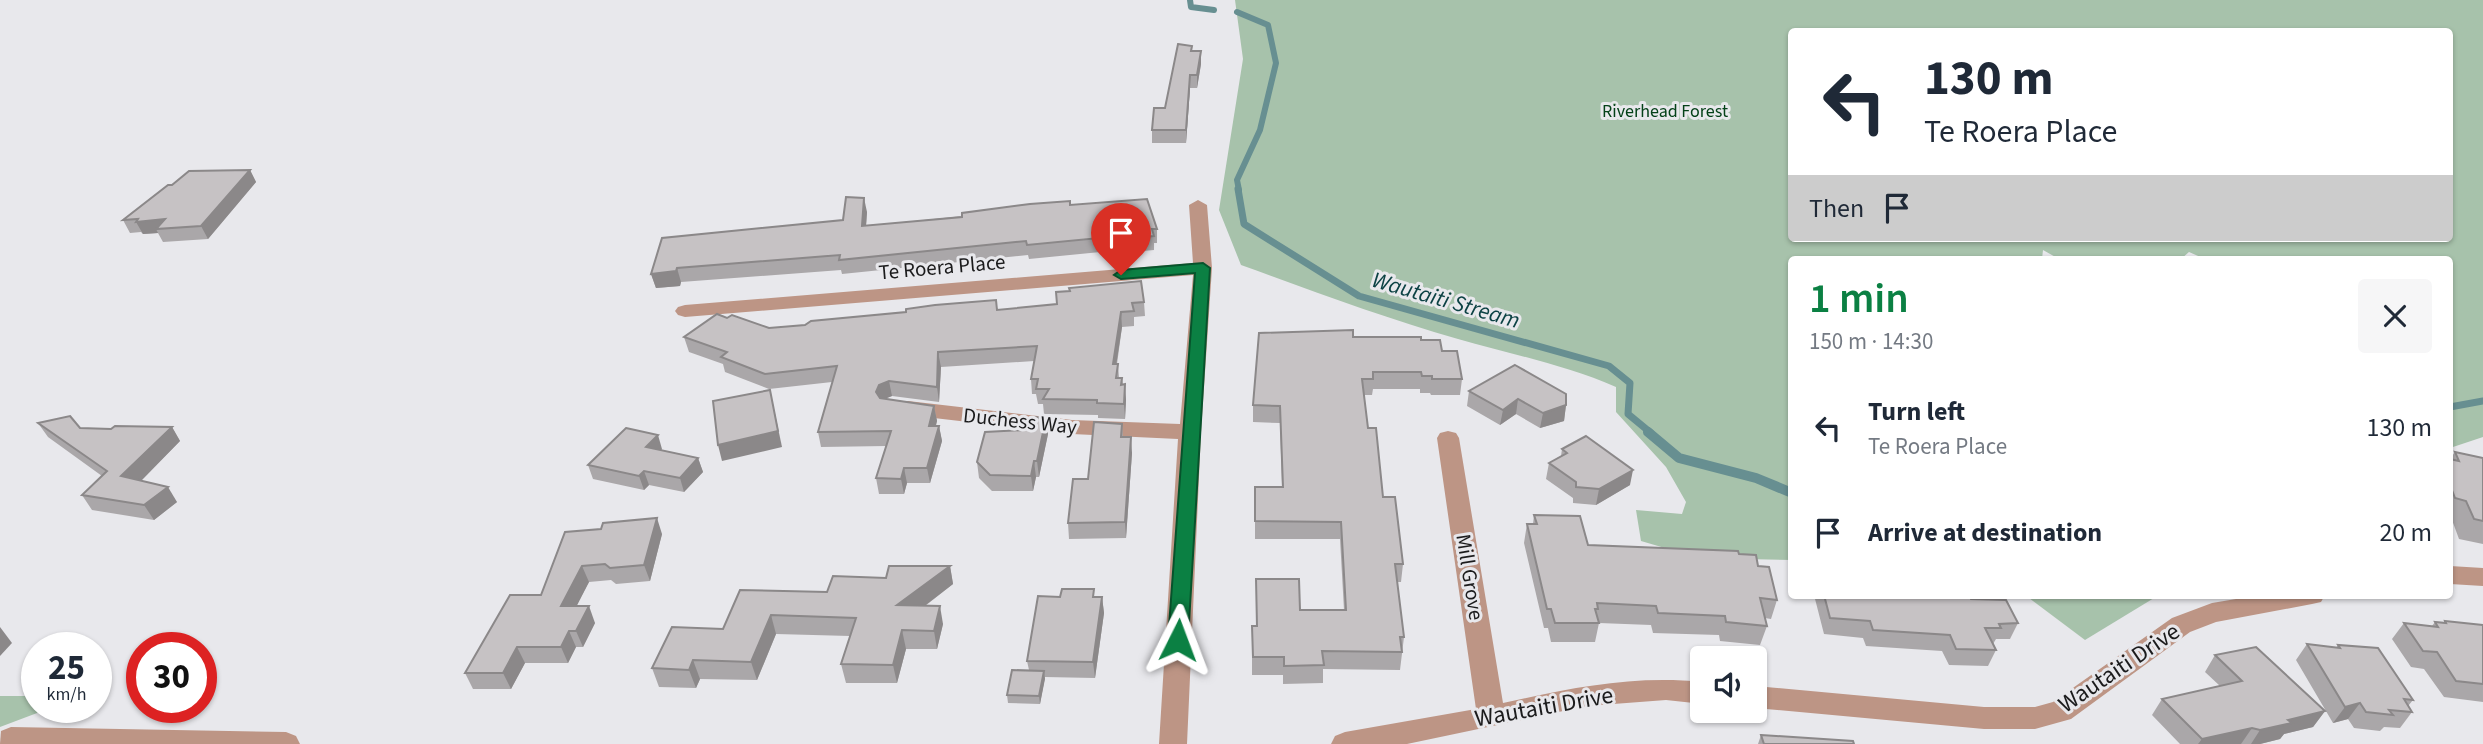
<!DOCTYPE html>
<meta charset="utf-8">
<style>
body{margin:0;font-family:"Source Sans 3",sans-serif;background:#f6f6f7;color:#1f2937;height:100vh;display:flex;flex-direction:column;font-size:26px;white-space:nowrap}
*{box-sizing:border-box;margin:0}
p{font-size:23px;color:#747a83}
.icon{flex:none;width:38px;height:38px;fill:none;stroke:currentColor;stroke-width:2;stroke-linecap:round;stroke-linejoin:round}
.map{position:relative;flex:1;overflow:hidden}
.side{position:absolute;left:1788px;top:256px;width:665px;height:343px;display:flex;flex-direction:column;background:#fff;border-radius:7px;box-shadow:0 2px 5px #0004}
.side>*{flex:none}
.hud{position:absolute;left:1788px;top:28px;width:665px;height:214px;border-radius:7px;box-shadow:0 2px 5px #0004;background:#fff;color:#1f2937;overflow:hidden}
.tools{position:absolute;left:1690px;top:646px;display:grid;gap:14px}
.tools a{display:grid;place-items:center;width:77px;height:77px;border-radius:7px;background:#fff;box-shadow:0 2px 5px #0004;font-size:35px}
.speed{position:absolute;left:21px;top:632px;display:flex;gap:14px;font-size:35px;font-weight:700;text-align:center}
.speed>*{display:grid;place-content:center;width:91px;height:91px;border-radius:50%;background:#fff;box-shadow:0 2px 5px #0004;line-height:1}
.speed small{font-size:18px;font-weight:400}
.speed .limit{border:10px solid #d22;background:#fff;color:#111}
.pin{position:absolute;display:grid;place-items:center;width:60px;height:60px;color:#fff;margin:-72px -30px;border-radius:50% 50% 50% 0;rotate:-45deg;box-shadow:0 0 7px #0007}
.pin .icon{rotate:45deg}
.me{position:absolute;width:77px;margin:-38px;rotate:3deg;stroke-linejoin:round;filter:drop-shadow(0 0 5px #0008)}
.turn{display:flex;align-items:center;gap:24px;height:147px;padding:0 21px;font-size:32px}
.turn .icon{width:91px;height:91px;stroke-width:2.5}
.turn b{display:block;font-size:49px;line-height:60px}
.then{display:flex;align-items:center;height:66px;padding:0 21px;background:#0003;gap:14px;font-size:26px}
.round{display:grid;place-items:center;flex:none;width:74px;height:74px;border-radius:7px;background:#f6f6f7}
.summary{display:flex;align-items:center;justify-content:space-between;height:119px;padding:0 21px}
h1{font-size:42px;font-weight:600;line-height:52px;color:#0b8043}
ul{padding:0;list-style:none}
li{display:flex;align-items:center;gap:21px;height:105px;padding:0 21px}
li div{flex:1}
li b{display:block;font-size:26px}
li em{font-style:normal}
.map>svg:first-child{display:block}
</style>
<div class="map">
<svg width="2483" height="744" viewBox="0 0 2483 744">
<rect width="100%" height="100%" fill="#e8e8ec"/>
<g fill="#a7c2ab" fill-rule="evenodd">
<path d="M1235,0H2483V437L2450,448V259H2205L2189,252L2181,259H2059L2043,250L2042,259H1792V560L1699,558L1641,541L1636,510L1682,514L1686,502L1666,467L1616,412V387C1565,365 1511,354 1458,339C1384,318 1313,291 1241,265L1219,210L1243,59ZM1792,32H2450V238H1792Z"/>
<path d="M2025,595H2159L2085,640Z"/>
<path d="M0,696H37V707H53L0,727Z"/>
</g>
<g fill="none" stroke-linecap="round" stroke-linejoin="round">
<g stroke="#678f91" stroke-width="6">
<path d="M1190,0L1191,7L1214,10"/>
<path d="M1237,12L1268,25L1276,63L1260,130L1237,180L1239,190"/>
</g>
<g stroke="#678f91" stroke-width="7">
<path d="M1238,189L1244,224L1359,296L1609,366L1630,383L1628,414L1651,433"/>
<path d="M2450,407L2483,401"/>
</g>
<path stroke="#678f91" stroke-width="10" d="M1648,432L1679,458L1756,478L1792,493"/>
<g fill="#bd9585" fill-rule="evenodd">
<path d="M1198,200L1207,205L1212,268L1201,432L1187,744H1159L1178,439L1072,434L908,415L900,413L897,408L900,403L908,401L1072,420L1180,424L1193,275L685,317L678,315L675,311L678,307L685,305L1193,263L1189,205Z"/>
<path d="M1448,431L1456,433L1459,438L1503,703C1571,688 1632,675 1703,682V704L1666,700L1587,706L1407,744H1331L1335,736L1345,732L1476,709L1437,438L1440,433Z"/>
<path d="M2450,566L2483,568V586L2450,584Z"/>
<path d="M2260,595H2325L2321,602L2312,604L2216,622L2190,632L2071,719L2035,729H1984L1755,708V686L1984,707H2035L2053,702L2172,618L2212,603Z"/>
<path d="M11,727L286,732L296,736L300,744H0L1,731Z"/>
</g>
</g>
<g fill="#aaa7a9">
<path d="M1192,51H1201V64L1197,88H1190L1186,143H1152V130L1165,108Z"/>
<path d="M250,170L256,182L208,239L163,242L158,233L143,234L141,232L130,233L123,220L172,185Z"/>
<path d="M1070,205L1157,229V243H1154V250L1132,252L1131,249L1029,259L1028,255L842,274L841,270L681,282L680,286L656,288L651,274L843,220L867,212L866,226Z"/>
<path d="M1144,302L1145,316L1134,317V326L1122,327L1117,364H1118L1119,378H1122L1126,400L1125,419L1098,418V415L1044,414L1043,404H1038L1036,394H1032L1031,379L1034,361L941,367L939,402L892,396L884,399L934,406L937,421L936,426H939L942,441L930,483H907L904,494H879L876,478L886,446L821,447L818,432L832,382L769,389L725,372L723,364L689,352L684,337L727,318L769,328L997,310Z"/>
<path d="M1353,337L1421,340L1442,351L1462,379L1460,395H1431L1430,393H1420V389H1373L1372,395H1364L1368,428L1383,497L1403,564L1401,582H1397L1404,637L1400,670L1323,669V683L1283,684V675H1252V626H1257L1300,610H1344L1340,539H1255V487H1282L1280,423L1253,422V405Z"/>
<path d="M1469,391L1566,405L1564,421L1540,428L1516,414L1500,425L1467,406Z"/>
<path d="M1046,418L1048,434L1039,477H1036L1033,491H992L979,478L977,462L1024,430Z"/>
<path d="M38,423L80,428L111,429L172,427L180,441L141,481L177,502L154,520L92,510L82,495L102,476L48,437Z"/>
<path d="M1122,424L1123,437L1132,453L1126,538L1069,539L1068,523L1088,479Z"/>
<path d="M662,449L661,450L698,458L703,472L684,492L649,485L644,490L593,479L588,465Z"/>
<path d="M1562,449L1630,485L1596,505L1573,503V498L1546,479L1549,463L1561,456Z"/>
<path d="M2455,452L2483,458V544L2459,539L2452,520H2450V459Z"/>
<path d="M1534,515L1588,545L1739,554L1758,566L1777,600L1771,619L1765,618L1767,626L1760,645L1720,641L1719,635L1653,633L1651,625L1599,623L1595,642H1551L1548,628H1544L1524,543L1527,524H1533Z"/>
<path d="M601,529L662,534L650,581L616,584L611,580L589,582L576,606L595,623L583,647H576L568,663H525L511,689H473L465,673L541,595Z"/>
<path d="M950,566L953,584L925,606L943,624L937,649H906L897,683H846L841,664L850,636L776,634L757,680L700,679L696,688L659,687L652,668L723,629L827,592L886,578Z"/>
<path d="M1814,595H1969L1971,599L2018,623L2010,639H1996L1993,644L1996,650L1988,666L1949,665L1942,651L1866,646L1863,638L1824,634Z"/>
<path d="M1095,597H1102L1104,613L1095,678L1045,677L1040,704L1008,703L1007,695L1029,670L1027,661Z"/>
<path d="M2445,621L2483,625V702L2444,697L2424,669L2411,667L2392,639L2404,623L2432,626L2435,622L2443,623Z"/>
<path d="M2307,644L2336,648L2338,645L2413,700L2408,706L2412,712L2400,728L2384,727L2380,731L2354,728L2348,719L2333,723L2296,660Z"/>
<path d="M2215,655L2325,711L2313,727L2284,734L2280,739L2260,744H2180L2152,715L2162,699L2220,686L2205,672Z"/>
<path d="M1761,735L1854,744H1758Z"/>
</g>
<g fill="#8b8889">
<path d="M1201,51V64L1197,88V75Z"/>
<path d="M1190,75V88L1186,143V130Z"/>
<path d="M250,170L256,182L208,239L201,226Z"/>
<path d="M864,198L867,212L865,240L862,226Z"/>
<path d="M165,219L156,229L158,233L143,234L136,222Z"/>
<path d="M677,268L681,282L680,286L656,288L651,274Z"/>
<path d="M1121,312L1122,327L1114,379L1113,364Z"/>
<path d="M938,352L941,367L939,402L937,387Z"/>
<path d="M889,381L892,396L882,400L876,392L879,385Z"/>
<path d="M1125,384L1126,400L1125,419L1124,404Z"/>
<path d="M770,390L782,447L722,461L718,445Z"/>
<path d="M1518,399L1516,414L1500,425L1503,410Z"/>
<path d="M1566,405L1564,421L1540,428L1543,413Z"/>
<path d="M934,406L937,421L931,441L929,426Z"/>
<path d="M1046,418L1048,434L1039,477L1037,461Z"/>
<path d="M939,426L942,441L930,483L927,468Z"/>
<path d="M172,427L180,441L131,491L121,476Z"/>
<path d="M658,435L662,449L651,461L646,447Z"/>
<path d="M1131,437L1132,453L1126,538L1125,522Z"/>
<path d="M698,458L703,472L684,492L680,478Z"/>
<path d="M1034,461L1036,477L1033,491L1031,476Z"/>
<path d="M904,468L907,483L904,494L901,479Z"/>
<path d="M1633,470L1630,485L1596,505L1599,489Z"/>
<path d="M644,471L649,485L644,490L639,476Z"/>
<path d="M168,487L177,502L154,520L144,505Z"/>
<path d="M657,518L662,534L650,581L644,565Z"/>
<path d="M582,566L589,582L568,623L561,606Z"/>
<path d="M950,566L953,584L901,624L897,605Z"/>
<path d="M1102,597L1104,613L1095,678L1093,662Z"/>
<path d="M589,606L595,623L583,647L576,631Z"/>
<path d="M940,606L943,624L937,649L934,631Z"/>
<path d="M771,615L776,634L757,680L751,662Z"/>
<path d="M0,627L12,643L0,656Z"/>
<path d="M902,630L906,649L897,683L893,665Z"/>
<path d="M569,631L576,647L568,663L561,647Z"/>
<path d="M517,647L525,663L511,689L503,673Z"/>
<path d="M693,660L700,679L696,688L689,670Z"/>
<path d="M1044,671L1045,679L1040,704L1039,696Z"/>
<path d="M2360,703L2348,719L2333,723L2345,707Z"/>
<path d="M2325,711L2313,727L2284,734L2280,739L2260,744H2251L2260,730L2288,720Z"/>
<path d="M2252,728L2241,744H2198L2202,739Z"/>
</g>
<g fill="#c6c2c4" stroke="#8b8889" stroke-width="2">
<path d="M1178,44L1192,46L1191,51H1201L1197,75H1190L1186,130H1152L1154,108H1165Z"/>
<path d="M250,170L201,226L156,229L165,219L136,222L138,219L123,220L168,185H172L189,171Z"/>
<path d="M846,197L864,198L862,226L962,217V213L1030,204L1070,201V205L1147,199L1157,229H1152L1154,236L1131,238L1130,235L1027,245L1026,241L839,260L840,255L677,268L676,271L651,274L662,238L843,220Z"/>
<path d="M1141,281L1144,302L1132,303L1134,311L1121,312L1113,364H1118L1116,378H1122L1121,385L1125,384L1124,404L1097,403V400L1043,399L1049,389H1036L1038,379H1031L1037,346L938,352L937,387L889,381L879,385L876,392L880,398L934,406L929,426H939L927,468H904L901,479L876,478L891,431L818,432L837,366L765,374L721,357L727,352L684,337L717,314L727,318L732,315L769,328L805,325L811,321L906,312V309L935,305L996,300L997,310L1057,304L1056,292L1070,291L1069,288Z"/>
<path d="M1353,330V337H1421V340H1440L1442,351H1457L1462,379H1432V376H1422L1421,372H1373V379H1362L1368,428H1376L1383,497H1395L1403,564H1395L1404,637H1400L1402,652L1322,651L1324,665L1284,666V657H1253L1252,626H1257L1256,579H1299L1300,610H1346L1341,522L1255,521V487H1283L1280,406L1253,405L1259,333Z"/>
<path d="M1515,365L1566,394V405L1543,413L1518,399L1503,410L1469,391Z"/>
<path d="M770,390L778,431L718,445L713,401Z"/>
<path d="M70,416L80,428L111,429L115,426L172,427L121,476L168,487L144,505L82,495L107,471L38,423Z"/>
<path d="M1032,417L1046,418L1037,461H1034L1031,476L990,475L977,462L985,432L1024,430Z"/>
<path d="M1094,422L1122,424L1121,437H1131L1125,522L1068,523L1073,479H1088Z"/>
<path d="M626,428L658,435L646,447L698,458L680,478L644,471L639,476L588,465Z"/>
<path d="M1586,436L1633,470L1599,489L1576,487V482L1549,463L1567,453L1562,449Z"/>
<path d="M2455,452L2483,458V521L2474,519L2466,501L2455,498L2450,485V459L2459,461Z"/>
<path d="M1534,515L1580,516L1588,545L1738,551L1739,554L1756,555L1758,566L1769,567L1777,600L1760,598L1767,626L1726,622L1725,616L1658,613L1656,606L1597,603L1598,609H1595L1599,623H1555L1551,609H1547L1527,524H1537Z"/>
<path d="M657,518L644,565L610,568L605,564L582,566L561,606H589L576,631H569L561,647H517L503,673H465L510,595H541L565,532L601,529L603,523Z"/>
<path d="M889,566H950L897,605L940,606L934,631L902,630L893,665L841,664L856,618L771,615L751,662L693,660L689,670L652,668L672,627L723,629L740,590L827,592L833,576L886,578Z"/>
<path d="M1062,589H1094L1093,597H1102L1093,662L1027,661L1038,596L1060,597Z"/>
<path d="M1824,595H1969L1971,599L2006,600L2018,623L1999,624L2001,628H1985L1996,650L1956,649L1950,635L1873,630L1870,621L1830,618Z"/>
<path d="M2445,621L2483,625V684L2456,681L2437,652L2423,651L2404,623L2438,627L2435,622L2446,623Z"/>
<path d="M2307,644L2340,648L2338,645L2378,648L2413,700L2404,699L2412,712L2389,710L2393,715L2366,712L2360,703L2345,707Z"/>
<path d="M2256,647L2325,711L2288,720L2292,723L2260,730L2252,728L2202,739L2162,699L2242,681L2215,655Z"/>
<path d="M1012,670L1044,671L1039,696L1007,695Z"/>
<path d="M1761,735L1853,741L1854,744H1764Z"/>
</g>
<path fill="#0b8043" stroke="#07532c" stroke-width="2" d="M1203,263L1210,268L1188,640L1186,646L1178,648L1171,646L1168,640L1195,273L1121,279L1114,275L1121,270Z"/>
<g text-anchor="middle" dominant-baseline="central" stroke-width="6" stroke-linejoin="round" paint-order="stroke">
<g font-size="18" fill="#044118" stroke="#e8e8ec">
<text x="1665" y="111">Riverhead Forest</text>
</g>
<g font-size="21" fill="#1b1b1c" stroke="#e8e8ec">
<text transform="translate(942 267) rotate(-5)">Te Roera Place</text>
<text transform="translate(1020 421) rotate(6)">Duchess Way</text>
<text transform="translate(1470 577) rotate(81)">Mill Grove</text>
</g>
<g font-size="23" font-style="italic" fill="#0c4244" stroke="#e8e8ec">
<text transform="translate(1446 300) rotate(16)">Wautaiti Stream</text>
</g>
<g font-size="24" fill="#1b1b1c" stroke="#e8e8ec">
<text transform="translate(2119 668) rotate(-34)">Wautaiti Drive</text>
<text transform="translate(1544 707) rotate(-10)">Wautaiti Drive</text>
</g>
</g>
</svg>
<div class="tools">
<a><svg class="icon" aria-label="sound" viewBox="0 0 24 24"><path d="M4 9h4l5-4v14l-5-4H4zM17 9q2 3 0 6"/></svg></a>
</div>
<div class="speed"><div>25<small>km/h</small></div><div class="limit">30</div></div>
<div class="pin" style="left:1121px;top:275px;background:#d93025"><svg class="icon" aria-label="arrive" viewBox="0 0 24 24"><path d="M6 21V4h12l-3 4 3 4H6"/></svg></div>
<svg class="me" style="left:1178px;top:640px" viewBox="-20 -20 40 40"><path d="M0-17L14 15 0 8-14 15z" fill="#0b8043" stroke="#fff" stroke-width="4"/></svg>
<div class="hud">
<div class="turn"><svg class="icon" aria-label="left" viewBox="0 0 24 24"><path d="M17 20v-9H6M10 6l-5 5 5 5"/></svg><div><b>130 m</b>Te Roera Place</div></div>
<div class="then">Then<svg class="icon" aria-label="arrive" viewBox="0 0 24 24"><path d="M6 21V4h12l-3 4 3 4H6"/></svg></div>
</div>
<section class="side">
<div class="summary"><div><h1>1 min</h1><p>150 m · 14:30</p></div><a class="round"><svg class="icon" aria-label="close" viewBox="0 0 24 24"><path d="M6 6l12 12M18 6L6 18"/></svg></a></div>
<ul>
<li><svg class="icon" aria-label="left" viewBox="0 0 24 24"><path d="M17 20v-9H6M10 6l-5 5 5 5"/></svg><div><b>Turn left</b><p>Te Roera Place</p></div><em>130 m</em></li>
<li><svg class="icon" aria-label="arrive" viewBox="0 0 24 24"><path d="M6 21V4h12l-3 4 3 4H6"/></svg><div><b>Arrive at destination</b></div><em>20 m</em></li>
</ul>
</section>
</div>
